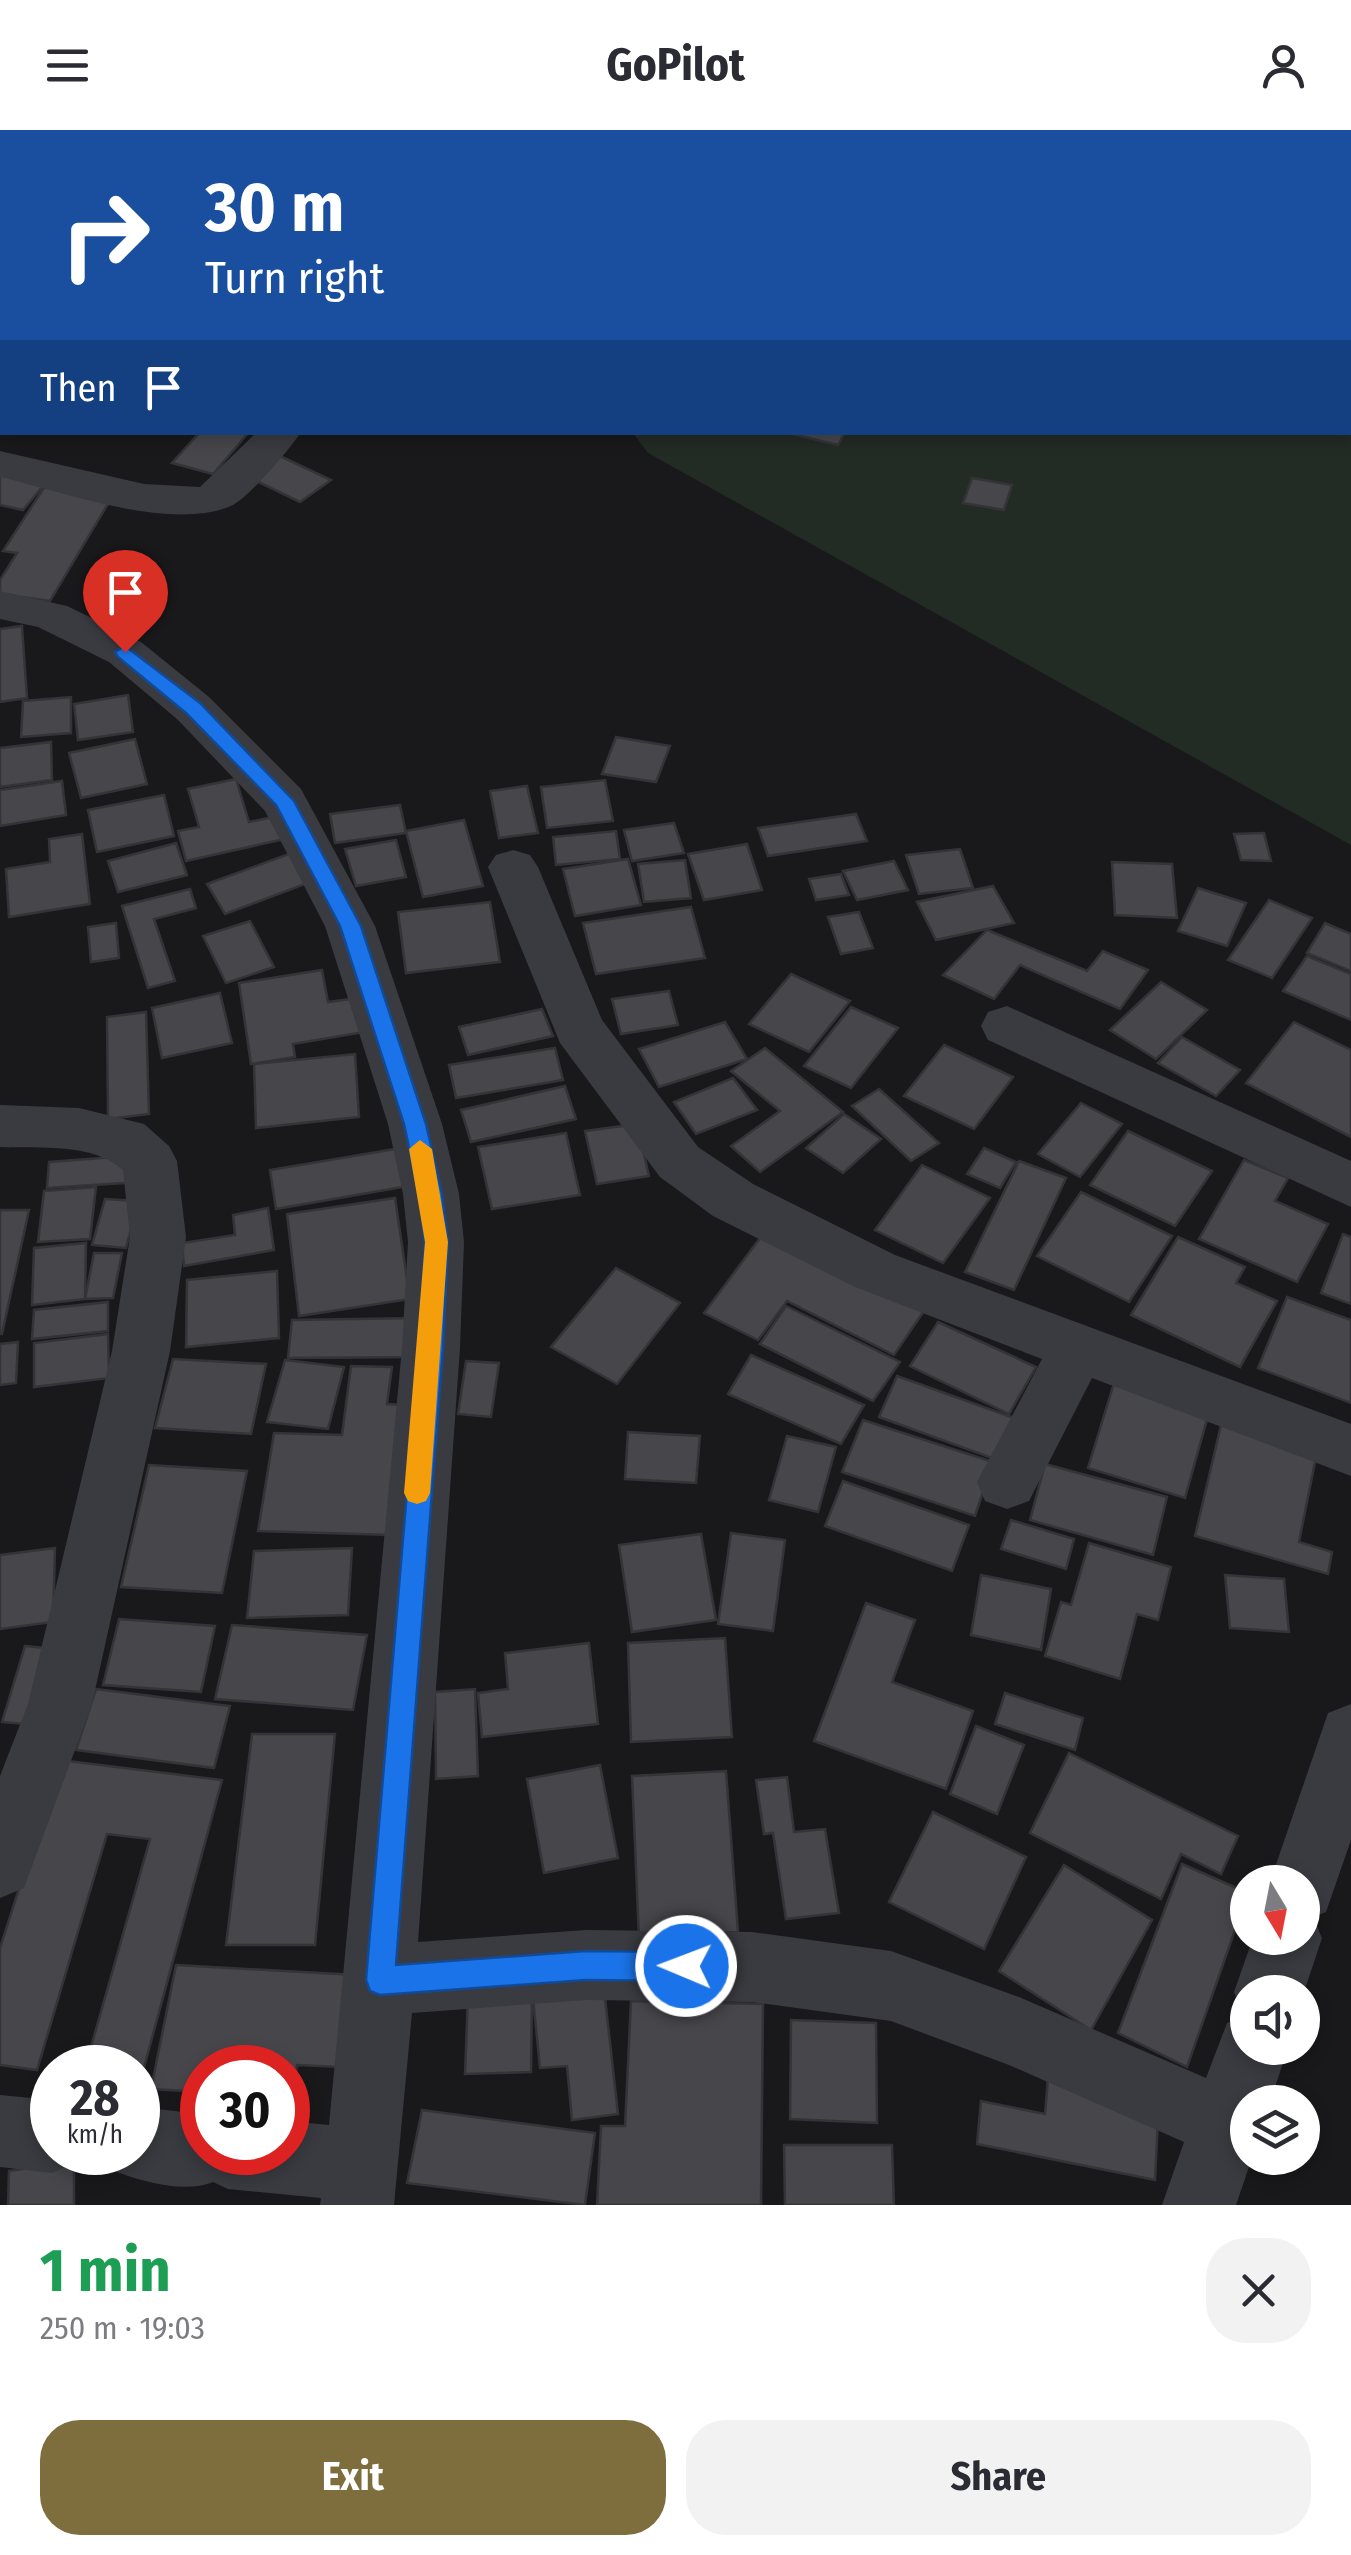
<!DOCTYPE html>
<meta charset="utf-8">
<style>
body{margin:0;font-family:"Fira Sans Condensed",sans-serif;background:#f2f2f3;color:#2b2b33;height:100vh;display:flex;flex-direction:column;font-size:38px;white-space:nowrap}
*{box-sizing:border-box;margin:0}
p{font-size:32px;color:#7c7c81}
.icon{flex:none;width:55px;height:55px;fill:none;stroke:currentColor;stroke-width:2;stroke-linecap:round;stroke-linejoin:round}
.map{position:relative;height:2075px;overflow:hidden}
.side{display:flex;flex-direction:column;background:#fff;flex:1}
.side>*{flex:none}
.hud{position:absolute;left:0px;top:0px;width:1352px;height:305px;box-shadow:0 5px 15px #0003;background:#1a4fa0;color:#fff;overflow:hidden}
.needle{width:65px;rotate:170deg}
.fabs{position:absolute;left:1230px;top:1735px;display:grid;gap:20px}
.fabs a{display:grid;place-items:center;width:90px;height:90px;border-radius:50%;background:#fff;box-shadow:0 5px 15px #0003;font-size:50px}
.speed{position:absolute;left:30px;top:1915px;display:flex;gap:20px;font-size:50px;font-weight:700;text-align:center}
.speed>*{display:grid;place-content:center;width:130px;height:130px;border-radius:50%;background:#fff;box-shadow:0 5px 15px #0003;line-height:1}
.speed small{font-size:25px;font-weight:400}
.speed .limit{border:15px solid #d22;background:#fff;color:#111}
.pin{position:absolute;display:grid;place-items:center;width:85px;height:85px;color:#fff;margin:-102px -42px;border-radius:50% 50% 50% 0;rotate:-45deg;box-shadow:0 0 10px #0007}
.pin .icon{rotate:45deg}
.me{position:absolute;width:110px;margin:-55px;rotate:271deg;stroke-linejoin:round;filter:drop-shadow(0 0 8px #0008)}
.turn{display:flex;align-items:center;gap:35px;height:210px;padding:0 40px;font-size:45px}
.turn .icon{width:130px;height:130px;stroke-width:2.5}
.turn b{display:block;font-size:70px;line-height:85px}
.then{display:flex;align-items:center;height:95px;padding:0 40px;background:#0003;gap:20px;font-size:38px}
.round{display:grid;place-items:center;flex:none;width:105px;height:105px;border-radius:40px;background:#f2f2f3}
.headline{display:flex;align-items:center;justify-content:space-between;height:170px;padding:0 40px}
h1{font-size:60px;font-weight:700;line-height:75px;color:#1e9e55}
.action{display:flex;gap:20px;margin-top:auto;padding:20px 40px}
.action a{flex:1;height:115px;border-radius:40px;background:#7e6d3d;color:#fff;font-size:40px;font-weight:700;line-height:115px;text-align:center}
.action a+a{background:#f2f2f3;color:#2b2b33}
header{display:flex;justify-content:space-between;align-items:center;height:130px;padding:0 40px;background:#fff;font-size:45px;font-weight:700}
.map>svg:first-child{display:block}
</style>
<header><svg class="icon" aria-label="menu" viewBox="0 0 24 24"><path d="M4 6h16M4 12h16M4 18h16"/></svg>GoPilot<svg class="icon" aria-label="person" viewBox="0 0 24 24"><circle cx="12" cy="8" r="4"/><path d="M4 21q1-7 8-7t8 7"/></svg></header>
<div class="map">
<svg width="1351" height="2075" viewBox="0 0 1351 2075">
<rect width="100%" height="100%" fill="#19191b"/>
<path fill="#232b25" d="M807,0H1351V715L648,323L633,303L1350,302V2H801Z"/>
<g fill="#47464b" stroke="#343337" stroke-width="2.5">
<path d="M0,198H2L0,288Z"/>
<path d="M200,302H249L213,344L172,333Z"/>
<path d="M784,302H845L838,315Z"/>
<path d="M280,326L331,350L300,372L250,348Z"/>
<path d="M0,340L48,350L23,380L0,375Z"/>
<path d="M972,348L1012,355L1004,380L963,373Z"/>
<path d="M47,353L115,362L50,471L0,464V450L17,423L3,421Z"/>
<path d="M22,496L27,568L0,572V499Z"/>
<path d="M128,565L133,602L78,610L74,574Z"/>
<path d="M71,567V603L21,607L23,571Z"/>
<path d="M616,607L670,616L656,652L602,644Z"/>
<path d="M135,609L147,654L81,668L69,623Z"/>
<path d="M51,612L52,650L0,657V618Z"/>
<path d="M236,649L249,692L282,685L289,708L186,731L178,701L199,697L188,659Z"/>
<path d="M605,650L613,691L547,698L541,657Z"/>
<path d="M62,651L66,685L0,696V660Z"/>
<path d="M527,656L538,703L499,708L490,661Z"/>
<path d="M164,665L174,706L97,722L88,680Z"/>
<path d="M400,675L406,703L335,713L330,684Z"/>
<path d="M856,684L867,711L768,726L758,698Z"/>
<path d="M464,690L483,756L423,767L406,701Z"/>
<path d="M674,693L684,723L632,731L624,700Z"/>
<path d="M616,701L620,729L556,735L553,707Z"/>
<path d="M1264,703L1271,731L1241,730L1234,704Z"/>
<path d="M82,704L90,774L9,787L6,739L50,732L49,709Z"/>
<path d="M396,710L406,747L356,756L345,719Z"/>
<path d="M176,713L187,745L118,762L108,731Z"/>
<path d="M747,714L762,760L704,770L688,724Z"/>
<path d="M960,719L973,758L919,764L906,725Z"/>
<path d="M297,721L316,750L225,784L207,754Z"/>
<path d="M628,729L641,775L575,786L563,739Z"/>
<path d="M685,730L691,768L644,772L638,734Z"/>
<path d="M894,731L908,760L857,770L843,741Z"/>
<path d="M1112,732L1172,734L1177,788L1115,785Z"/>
<path d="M841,744L849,765L816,770L809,749Z"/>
<path d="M993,756L1014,793L936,810L917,772Z"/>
<path d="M1198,758L1246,773L1227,816L1178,801Z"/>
<path d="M190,759L196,778L154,789L175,851L148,858L122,776Z"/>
<path d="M1269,770L1312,788L1272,848L1228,830Z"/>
<path d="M490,772L500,832L406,843L398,782Z"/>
<path d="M691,777L705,828L596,844L583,793Z"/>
<path d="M859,782L873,818L841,824L828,787Z"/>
<path d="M250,791L274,837L226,853L203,806Z"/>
<path d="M116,793L119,828L91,832L88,797Z"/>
<path d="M1325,793L1351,804V841L1307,823Z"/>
<path d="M987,800L1087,841L1103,821L1148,840L1120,879L1020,835L994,869L943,845Z"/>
<path d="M1307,826L1351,844V890L1283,861Z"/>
<path d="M322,840L328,872L358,868L364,902L293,914L295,927L251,934L239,853Z"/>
<path d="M791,844L850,871L809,922L749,894Z"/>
<path d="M1161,852L1207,880L1156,929L1110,900Z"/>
<path d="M669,861L678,895L621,904L612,869Z"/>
<path d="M220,863L232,913L162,928L152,878Z"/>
<path d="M851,877L898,898L851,958L804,936Z"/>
<path d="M542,879L553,906L468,925L459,897Z"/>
<path d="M146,882L149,984L108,989L107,887Z"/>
<path d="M725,892L747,929L659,957L639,919Z"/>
<path d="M1294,892L1351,920V1007L1246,953Z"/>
<path d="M1182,907L1240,940L1216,966L1158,933Z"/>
<path d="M944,915L1013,947L974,999L904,966Z"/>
<path d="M555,918L563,950L456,968L449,935Z"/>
<path d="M765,918L843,982L760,1042L731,1016L780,981L731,941Z"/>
<path d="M355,924L359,987L256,998L254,934Z"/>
<path d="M733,948L757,980L696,1004L674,972Z"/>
<path d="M565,956L576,989L471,1012L461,980Z"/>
<path d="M879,959L939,1013L911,1031L852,976Z"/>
<path d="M1081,973L1122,994L1080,1047L1038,1024Z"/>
<path d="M844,984L881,1009L843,1043L806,1018Z"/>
<path d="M637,994L649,1046L597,1054L585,1001Z"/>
<path d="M1128,1001L1212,1041L1175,1096L1090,1055Z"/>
<path d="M566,1003L580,1065L492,1079L478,1017Z"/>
<path d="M407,1017L414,1055L276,1079L270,1040Z"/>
<path d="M984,1018L1016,1032L1000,1058L967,1044Z"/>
<path d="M142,1025L139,1052L47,1058L49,1032Z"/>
<path d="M1244,1030L1288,1048L1275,1071L1328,1094L1297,1152L1199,1109Z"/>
<path d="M1019,1031L1066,1048L1014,1160L965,1142Z"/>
<path d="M922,1035L990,1068L943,1133L875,1100Z"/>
<path d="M96,1057L90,1109L38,1112L44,1061Z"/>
<path d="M1081,1062L1172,1106L1129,1172L1037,1126Z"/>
<path d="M395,1068L410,1169L299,1186L287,1084Z"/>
<path d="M105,1069L138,1071L126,1118L92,1115Z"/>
<path d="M268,1078L274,1120L184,1136L182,1113L235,1105L233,1085Z"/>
<path d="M0,1080H29L2,1204H0Z"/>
<path d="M1343,1104L1351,1107V1174L1321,1163Z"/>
<path d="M1178,1107L1245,1137L1236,1153L1277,1171L1240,1237L1131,1185Z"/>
<path d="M760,1108L926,1178L894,1225L787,1171L758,1210L704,1183Z"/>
<path d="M86,1113L85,1169L32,1175L34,1118Z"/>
<path d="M94,1123H122L113,1168L85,1169Z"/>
<path d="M616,1138L680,1173L617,1254L551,1217Z"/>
<path d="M277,1141L279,1208L186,1217L187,1150Z"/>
<path d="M1287,1167L1351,1190V1273L1258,1238Z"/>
<path d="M108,1172V1201L32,1209L34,1180Z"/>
<path d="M786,1176L900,1232L873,1271L760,1214Z"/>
<path d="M417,1188L415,1227L288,1228L292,1190Z"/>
<path d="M938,1192L1036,1237L1009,1284L910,1236Z"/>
<path d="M108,1204L109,1248L34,1257V1213Z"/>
<path d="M18,1212L16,1253L0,1255V1214Z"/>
<path d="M751,1225L864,1275L841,1314L728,1264Z"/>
<path d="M173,1229L266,1234L251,1304L155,1298Z"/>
<path d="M285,1230L344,1237L328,1299L267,1292Z"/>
<path d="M466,1231L499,1233L491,1287L458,1284Z"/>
<path d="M351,1236L392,1237L387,1274L406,1275L390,1405L258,1401L274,1303L342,1305Z"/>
<path d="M897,1246L1017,1289L1000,1331L879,1287Z"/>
<path d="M1114,1253L1209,1282L1185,1368L1088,1338Z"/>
<path d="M863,1290L993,1332L975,1386L842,1342Z"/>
<path d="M1221,1295L1317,1322L1299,1412L1332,1422L1328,1444L1195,1406Z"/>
<path d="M628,1302L700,1306L696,1353L625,1349Z"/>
<path d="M787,1306L836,1317L818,1382L769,1370Z"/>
<path d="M1045,1334L1167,1367L1153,1425L1030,1390Z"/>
<path d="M149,1335L247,1341L222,1463L121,1457Z"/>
<path d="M843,1351L969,1395L952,1441L825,1396Z"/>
<path d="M1011,1390L1074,1409L1066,1439L1001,1419Z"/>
<path d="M731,1403L785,1410L773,1501L718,1494Z"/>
<path d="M701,1404L716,1490L632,1502L619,1415Z"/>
<path d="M1089,1413L1171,1437L1158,1490L1137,1484L1120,1549L1045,1526L1061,1472L1071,1475Z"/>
<path d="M55,1418L53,1492L0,1499V1425Z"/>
<path d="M352,1418L348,1485L247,1488L254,1421Z"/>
<path d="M981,1445L1051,1459L1041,1520L971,1505Z"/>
<path d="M1225,1445L1284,1449L1289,1502L1230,1498Z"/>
<path d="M866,1473L915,1490L892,1552L973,1581L946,1659L814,1611Z"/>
<path d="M119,1489L215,1496L201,1562L103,1555Z"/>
<path d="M232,1495L367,1505L353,1580L215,1569Z"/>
<path d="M725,1508L732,1607L631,1612L628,1513Z"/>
<path d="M589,1513L598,1594L482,1607L478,1563L508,1559L505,1523Z"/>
<path d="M25,1516L47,1518L24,1594L2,1592Z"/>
<path d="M96,1559L230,1576L214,1638L76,1620Z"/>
<path d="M475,1559L478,1646L436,1649L435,1562Z"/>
<path d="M1005,1563L1083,1588L1075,1620L995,1594Z"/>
<path d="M976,1596L1024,1615L997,1684L950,1664Z"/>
<path d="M252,1604H335L315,1815H226Z"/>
<path d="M1069,1623L1238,1706L1221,1744L1181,1724L1161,1769L1030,1703Z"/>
<path d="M60,1630L222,1650L139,1956L138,1938H85L150,1709L107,1704L37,1940L0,1935V1818Z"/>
<path d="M600,1635L618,1728L544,1743L527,1649Z"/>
<path d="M726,1641L738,1802L639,1807L632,1646Z"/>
<path d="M787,1647L794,1702L825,1699L839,1783L786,1789L773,1703L764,1704L756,1650Z"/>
<path d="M933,1682L1026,1727L984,1819L889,1772Z"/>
<path d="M1182,1734L1248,1763L1187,1937L1118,1903Z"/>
<path d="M1064,1735L1152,1790L1091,1900L999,1841Z"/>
<path d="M176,1835L355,1845L341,1937L297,1935L293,1967L288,1966V1938H202V1962L151,1959Z"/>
<path d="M604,1859L618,1984L572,1990L567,1936L540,1938L533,1868Z"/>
<path d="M532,1862L531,1942L465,1944L468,1864Z"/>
<path d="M631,1871L763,1874L761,2075H597L601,1996H625Z"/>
<path d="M791,1890L876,1893L877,1993L790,1989Z"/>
<path d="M1048,1948L1159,1970L1155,2050L977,2014L981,1971L1045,1984Z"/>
<path d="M422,1980L595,2003L585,2075L407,2053Z"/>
<path d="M784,2015H892L894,2075H785Z"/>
<path d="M74,2031V2075H8L9,2041Z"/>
</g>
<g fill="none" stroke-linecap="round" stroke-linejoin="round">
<g fill="#3a3b40" fill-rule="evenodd">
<path d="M14,0H57L59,2H16Z"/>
<rect x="0" y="115" width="2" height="23"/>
<path d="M257,302H301C290,319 250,366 233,375C173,403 61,361 0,347V321L144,354L200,357Z"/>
<path d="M0,461L67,476L141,512L209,567L301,659L375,796L442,994L459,1064L464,1112L460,1218L418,1812L586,1800L752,1802L891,1821L1019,1867L1206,1948L1227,1893L1244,1886L1234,1862L1253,1808H1302V1752H1270L1328,1583L1351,1574V1710L1326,1782L1313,1787L1322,1808L1304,1862L1302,1866V1862H1248V1918H1288L1270,1972H1248V2028H1252L1236,2075H1162L1184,2012L1009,1935L891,1891L752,1872L586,1870L412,1883L394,2075H320L321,2068L228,2059L213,2052C184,2064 139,2051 112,2040L105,2022H138V1977L202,1984V2022H288V1991L329,1995L402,1218L408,1112L403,1064L388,994L325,796L265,681L177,589L109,532L38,497L0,489Z"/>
<path d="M513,720L530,725L538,737L602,890L698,1017L753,1054L895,1125L1351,1294V1346L1092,1248L1029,1371L1007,1379L985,1371L977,1352L1042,1229L855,1157L713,1086L660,1047L560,913L488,737L496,725Z"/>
<path d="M1007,876L1351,1031V1077L988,910L981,896L988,882Z"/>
<path d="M0,975L79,978L144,994L169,1016L177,1031L186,1107L170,1221L92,1574L24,1758L0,1768V1646L28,1574L112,1221L130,1107L123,1040C92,1012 41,1019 0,1017Z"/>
<path d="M0,1965L52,1970V2022H82L78,2032L52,2043L0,2037Z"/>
</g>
</g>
<path fill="#1a73e8" stroke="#114b97" stroke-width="2.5" d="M125,516L200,573L294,671L361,796L426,994L442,1064L448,1112L443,1218L396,1835L586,1821L686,1822L696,1826L700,1836L696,1846L686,1851L586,1850L380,1865L370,1861L366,1850L419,1218L425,1112L419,1064L404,994L340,796L276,675L186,583L118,527L115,522Z"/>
<path fill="#f59e0b" d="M420,1010L432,1019L448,1112L430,1363L426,1371L417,1374L408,1371L404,1363L425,1112L409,1019Z"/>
</svg>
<div class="fabs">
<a><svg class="needle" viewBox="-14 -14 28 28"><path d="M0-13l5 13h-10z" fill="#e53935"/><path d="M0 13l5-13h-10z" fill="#7c7c81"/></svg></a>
<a><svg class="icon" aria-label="sound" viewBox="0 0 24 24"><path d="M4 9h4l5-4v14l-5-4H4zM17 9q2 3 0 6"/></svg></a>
<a><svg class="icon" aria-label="layers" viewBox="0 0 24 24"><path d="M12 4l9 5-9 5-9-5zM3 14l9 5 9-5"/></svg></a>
</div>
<div class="speed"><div>28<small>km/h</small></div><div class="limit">30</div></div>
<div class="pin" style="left:125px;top:522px;background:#d93025"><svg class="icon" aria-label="arrive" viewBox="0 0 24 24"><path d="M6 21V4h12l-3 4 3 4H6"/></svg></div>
<svg class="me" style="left:686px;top:1836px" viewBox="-20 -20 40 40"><circle r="17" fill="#1a73e8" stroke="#fff" stroke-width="3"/><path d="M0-11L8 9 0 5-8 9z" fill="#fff"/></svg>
<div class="hud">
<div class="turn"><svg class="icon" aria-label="right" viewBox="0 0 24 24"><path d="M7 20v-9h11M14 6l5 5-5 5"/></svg><div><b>30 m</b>Turn right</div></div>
<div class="then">Then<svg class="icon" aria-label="arrive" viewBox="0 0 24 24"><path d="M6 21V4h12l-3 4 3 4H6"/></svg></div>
</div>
</div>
<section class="side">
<div class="headline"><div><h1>1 min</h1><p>250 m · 19:03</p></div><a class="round"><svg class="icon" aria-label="close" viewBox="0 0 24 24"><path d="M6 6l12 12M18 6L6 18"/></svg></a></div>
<div class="action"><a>Exit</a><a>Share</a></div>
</section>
